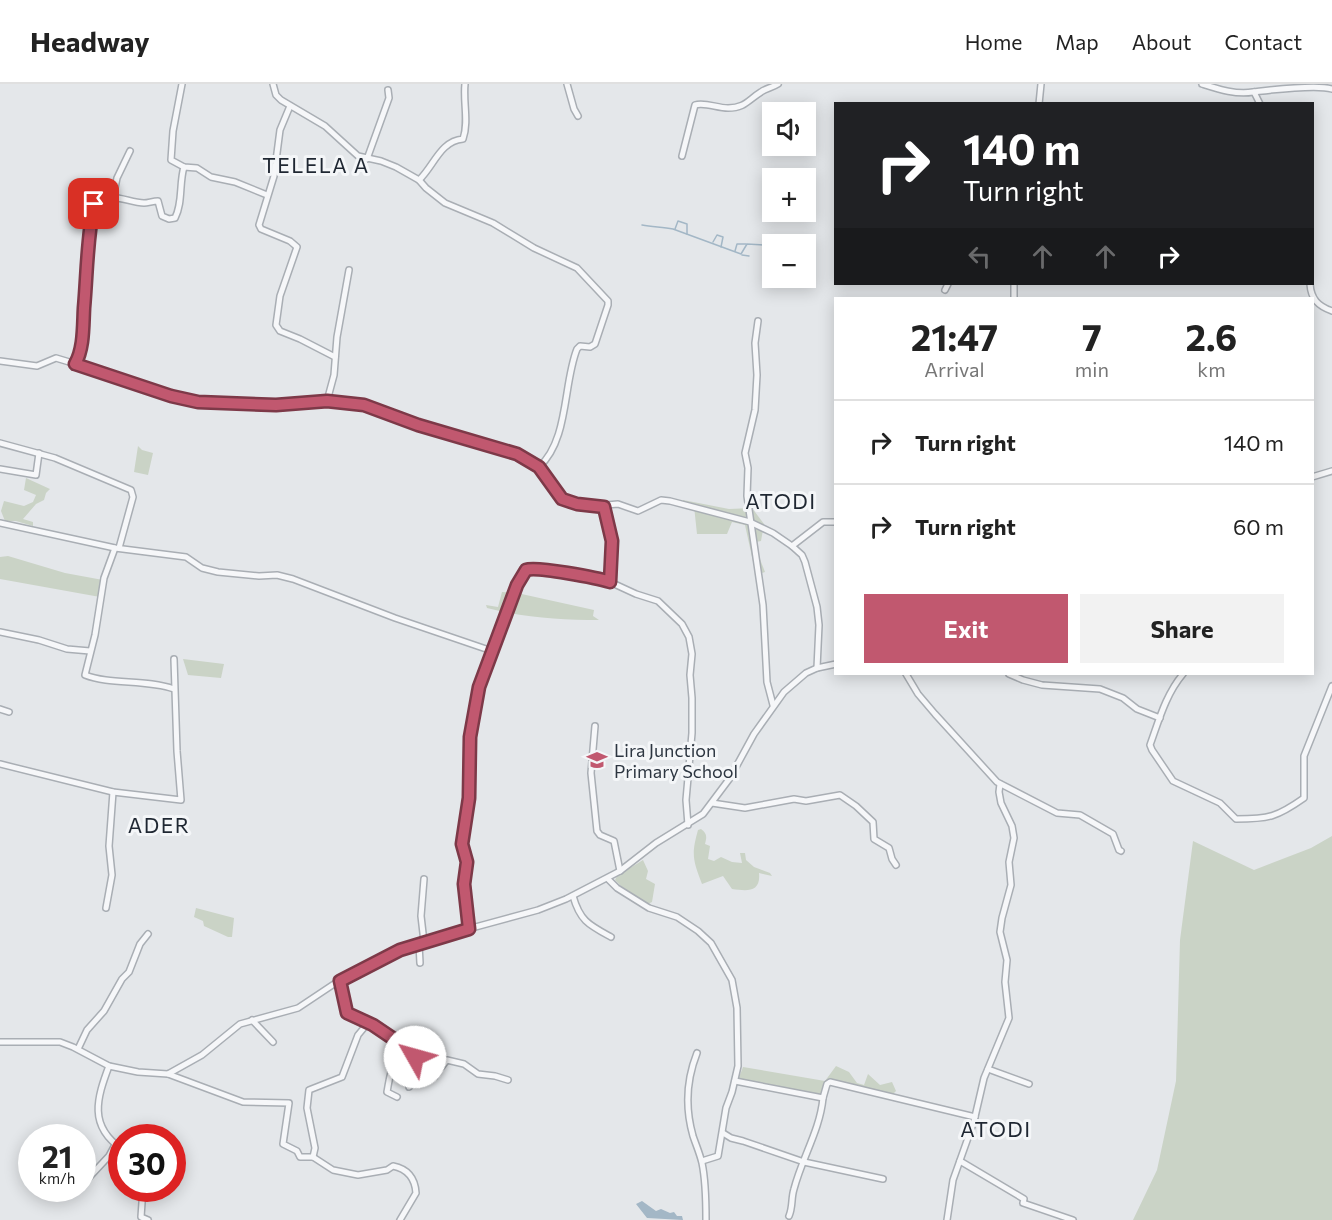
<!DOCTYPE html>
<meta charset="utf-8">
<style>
body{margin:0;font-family:Commissioner,sans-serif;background:#f2f2f2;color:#222;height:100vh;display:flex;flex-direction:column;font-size:22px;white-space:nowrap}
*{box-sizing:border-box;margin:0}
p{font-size:20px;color:#767676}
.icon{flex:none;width:33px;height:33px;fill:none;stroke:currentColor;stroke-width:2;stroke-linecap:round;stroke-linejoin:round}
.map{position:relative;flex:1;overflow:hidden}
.sheet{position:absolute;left:834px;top:213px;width:480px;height:378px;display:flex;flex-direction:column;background:#fff;border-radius:0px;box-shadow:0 3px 15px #0003}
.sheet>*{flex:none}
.banner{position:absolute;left:834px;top:18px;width:480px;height:183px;border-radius:0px;box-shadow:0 3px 15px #0003;background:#202124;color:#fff;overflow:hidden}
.buttons{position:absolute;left:762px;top:18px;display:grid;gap:12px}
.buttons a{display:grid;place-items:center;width:54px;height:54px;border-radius:0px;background:#fff;box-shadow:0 3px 15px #0003;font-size:30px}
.speed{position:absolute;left:18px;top:1040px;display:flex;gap:12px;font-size:30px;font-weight:700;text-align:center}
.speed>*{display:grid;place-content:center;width:78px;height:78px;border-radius:50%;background:#fff;box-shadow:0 3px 15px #0003;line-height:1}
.speed small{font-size:15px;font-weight:400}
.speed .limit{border:9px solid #d22;background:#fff;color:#111}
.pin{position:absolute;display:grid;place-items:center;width:51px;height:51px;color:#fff;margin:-26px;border-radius:12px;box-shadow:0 3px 9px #0006}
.me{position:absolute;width:66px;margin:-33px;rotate:308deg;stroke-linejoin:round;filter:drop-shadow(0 0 4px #0008)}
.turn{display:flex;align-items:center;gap:21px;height:126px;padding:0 30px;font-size:27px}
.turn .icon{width:78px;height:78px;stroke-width:2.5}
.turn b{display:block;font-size:42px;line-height:51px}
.lanes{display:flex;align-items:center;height:57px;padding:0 30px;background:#0003;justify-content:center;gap:30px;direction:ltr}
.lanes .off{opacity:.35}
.eta{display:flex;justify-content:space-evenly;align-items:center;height:102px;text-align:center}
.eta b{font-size:36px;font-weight:700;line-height:42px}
.primary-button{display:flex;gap:12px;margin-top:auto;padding:12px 30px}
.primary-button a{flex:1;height:69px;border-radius:0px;background:#c1586f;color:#fff;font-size:24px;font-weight:700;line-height:69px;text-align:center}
.primary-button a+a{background:#f2f2f2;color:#222}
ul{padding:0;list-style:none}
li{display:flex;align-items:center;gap:18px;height:84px;padding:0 30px;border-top:2px solid #e0e0e0}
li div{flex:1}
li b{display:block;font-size:22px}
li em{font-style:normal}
header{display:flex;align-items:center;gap:36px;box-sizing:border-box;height:84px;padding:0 30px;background:#fff;border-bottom:2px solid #e0e0e0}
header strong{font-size:28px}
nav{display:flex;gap:33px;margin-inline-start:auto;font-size:21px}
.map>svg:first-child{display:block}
</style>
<header>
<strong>Headway</strong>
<nav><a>Home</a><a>Map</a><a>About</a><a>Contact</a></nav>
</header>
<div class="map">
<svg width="1332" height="1136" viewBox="0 0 1332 1136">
<rect width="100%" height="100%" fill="#e4e7ea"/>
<g fill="#cad3c6">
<path d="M138,362L142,366L153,369L148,391L134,388Z"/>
<path d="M26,394L50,405L46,409L44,416L36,420L23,435L33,438V442L16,437H5L1,427L4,417L24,422L33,418L36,411L24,406Z"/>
<path d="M683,416L729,425L752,424L764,440L761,457L756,458L758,470L765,488L756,491L745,441L732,438L727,450H697L694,422L683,418Z"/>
<path d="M8,472L65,489L103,496L100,513L0,495V473Z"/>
<path d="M502,508L517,509L594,526L593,532L599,536C561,536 525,534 487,524L486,521L498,523Z"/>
<path d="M183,575L224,580L221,594L188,591Z"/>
<path d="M701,745C707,749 707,753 705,760L710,762L708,775L714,777L721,773L732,778L742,779L740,769H745L746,776L754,783L770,789L772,792L759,789C761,809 747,807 732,805L723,792L702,800C693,776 691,771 698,746Z"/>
<path d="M1332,752V1136H1133L1157,1086L1176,997L1180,856L1193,757L1254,786L1311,764Z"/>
<path d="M643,776L648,787L646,795L655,800L652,818L648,820L621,802L615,796L617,792Z"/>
<path d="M196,824L234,834L232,853H228L204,842L203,837L194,833Z"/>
<path d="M836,982L849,988L857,999L864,1001L868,990L880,1001L892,998L896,1007L892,1011L834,997L827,1002L822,1013L738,996L743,983L825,997Z"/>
</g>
<path fill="#a3b7c6" d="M642,1117L656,1127L661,1125L670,1129L674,1128L677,1132H682L683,1136L647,1134L636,1120Z"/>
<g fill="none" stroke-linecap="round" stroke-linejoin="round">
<g stroke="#a3b7c6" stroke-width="1.5">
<path d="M642,141C653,143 662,143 673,145L741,170L747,160L765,161L772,166"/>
<path d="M675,145L678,137L687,140V150"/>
<path d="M713,158L717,151L723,153L721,163"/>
<path d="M735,167L737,160H746"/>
<path d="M742,171L749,172"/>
</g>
<g stroke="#a9aeb4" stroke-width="8">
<g id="minor">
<path d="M182,0L173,47L171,76L184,83L197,84L211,93L235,98L267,111"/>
<path d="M273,0L276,11L281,16L325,42L358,72L381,77L396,83L419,96L426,104L445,119L493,139L534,164L577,184L608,217V221L595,260L590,263L580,262L577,265C563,300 569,356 539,383"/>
<path d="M567,0L574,25L578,32"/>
<path d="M1202,0C1218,5 1236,11 1253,8C1271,6 1316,0 1332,5"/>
<path d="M1254,8L1260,20"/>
<path d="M1039,20L1041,0"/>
<path d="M290,22L280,46L274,92L259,141L261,145L290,157L297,163L280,212L276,241L280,247L300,255L335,273"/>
<path d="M682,72L695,21C705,18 717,24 728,24C745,24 748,16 761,8C766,4 772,4 778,0"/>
<path d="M367,75L389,14L388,6"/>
<path d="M419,96C434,82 440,57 463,55C469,38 463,18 465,0"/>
<path d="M113,114L117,94L130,67"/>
<path d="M1014,200V214"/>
<path d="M1310,200C1311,215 1318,222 1332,227"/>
<path d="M945,206L948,200"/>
<path d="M758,237L755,259L757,291L755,326L745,369L748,384L747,412L763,521L767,598L773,621"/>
<path d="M0,277L37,282L56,274L129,296L171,312L198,318L276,321L327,317L358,320L525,374L539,383L549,394L557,411L567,417L595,422L618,420L638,427L661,416L670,417L750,438L773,449L792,462L802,471L805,478L817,523L819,541L817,584"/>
<path d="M75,280C91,254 82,125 98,116C112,108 130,119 144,119C148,119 153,117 158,117L162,132L169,135L175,134C183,119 179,99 184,83"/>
<path d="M327,317L334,291L337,253L349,186"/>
<path d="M0,359L55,374L131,406L133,413L119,464"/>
<path d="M0,385L36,391L39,369"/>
<path d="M1312,393L1332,387"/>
<path d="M604,423L612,457L610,498"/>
<path d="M0,439L115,464L186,473L202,484L218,488L259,492L277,491L293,495L395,534L492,567"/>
<path d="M792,462L823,438H836"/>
<path d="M115,464L104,494L95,551L85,591C110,601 146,595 174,605"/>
<path d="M0,548L39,556L67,565L90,567"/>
<path d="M906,590L918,610L935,630L997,698L1057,729L1080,731L1113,750L1119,766L1121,767"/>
<path d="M1009,590L1023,596L1042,601L1100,605L1123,614L1137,625L1160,634"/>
<path d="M1183,590C1166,610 1159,636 1150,661L1152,666L1173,697L1220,719L1236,735C1269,735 1277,733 1304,714V672L1332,602"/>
<path d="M0,625L9,628"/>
<path d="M595,642L591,689L597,747L600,751L614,757L620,787"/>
<path d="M0,680L113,708L181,716L177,667L174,575"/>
<path d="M712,719L745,724L794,715L806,717L840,711L856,722L873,738L874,755L889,764L892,775L896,781"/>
<path d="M608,795L617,804L649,824L677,833L698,847L711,859L732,896L737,924L738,982L732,1008L726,1024L718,1072L702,1077"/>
<path d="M573,812C580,837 589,841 611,853"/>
<path d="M106,824L112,791L109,762L113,708"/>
<path d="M469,845L464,800L467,778L463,760L469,714L470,653L474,627L479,602L507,529L521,493L529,484L589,493L610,498L636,510L658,517L682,540L689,553L692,570L690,591L692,614V649L686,716L688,741"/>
<path d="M424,858L421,832L424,795"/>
<path d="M419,860L420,879"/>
<path d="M340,897L347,929L373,941L410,966L416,977V981L408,993L409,1003"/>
<path d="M252,936L273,958"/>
<path d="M0,958H60L73,963L109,982L138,988L168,990L202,971L240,940L298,924L334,900L392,870L435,854L538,826L566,815L620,787L656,759L703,730L730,694L754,650L784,608L806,589L817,584L836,580"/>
<path d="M78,965L87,946L104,927L122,895L129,888L140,860L148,850"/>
<path d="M697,969C686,997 685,1024 693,1052C696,1061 700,1070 702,1079C706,1098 706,1117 706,1136"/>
<path d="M416,974L430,985L434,993"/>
<path d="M109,982C97,1014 88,1042 122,1065"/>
<path d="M430,985L439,986L447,976L464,980L478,990L495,992L508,996"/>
<path d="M988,985L1029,1000"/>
<path d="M168,990L243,1018L289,1019L283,1060L297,1067L300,1073H313L333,1086L358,1091L387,1086L393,1082C408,1085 415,1094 416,1109L400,1136"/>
<path d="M735,997L823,1014L827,1000L830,998L975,1033"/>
<path d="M397,1013L387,1008C391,986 391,972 414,967L418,960"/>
<path d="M723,1049L731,1054L743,1057L804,1078L883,1095"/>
<path d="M313,1073L315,1064L307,1024L309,1006L342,993L358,951L368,939"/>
<path d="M960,1077L1024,1115L1023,1119L1073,1136"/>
<path d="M82,1101L109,1072L115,1061"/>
<path d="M143,1104L141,1133L148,1136"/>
<path d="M789,1132C793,1123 791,1114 794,1105C802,1074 820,1046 823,1014"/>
<path d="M947,1136L953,1096L974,1037L984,994L1009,934L1005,898L1007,876L1000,848L1002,834L1011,801L1009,778L1014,754L1012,742L1001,719L999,708L1000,700"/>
</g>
</g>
<use href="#minor" stroke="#f6f7f9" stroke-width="5"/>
</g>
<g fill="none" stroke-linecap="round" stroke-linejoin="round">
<g stroke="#7d3948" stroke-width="15">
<path id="route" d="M94,120C87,154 87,190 84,224C83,242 84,265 75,280L171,312L198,318L276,321L327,317L364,321L418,341L517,370L539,383L562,415L577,420L604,423L612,457L610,498C598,494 536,482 526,486L517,501L479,603L470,653L469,714L462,760L467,778L464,800L469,845L400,866L340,897L347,929L373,941L410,966L415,973"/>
</g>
<use href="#route" stroke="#c1586f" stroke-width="10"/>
</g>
<defs>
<g id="school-bare" transform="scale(1.62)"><path d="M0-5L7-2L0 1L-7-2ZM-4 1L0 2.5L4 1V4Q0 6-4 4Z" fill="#c1586f" stroke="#f4f6f8" stroke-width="2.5" paint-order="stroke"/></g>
</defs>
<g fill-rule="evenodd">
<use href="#school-bare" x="597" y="676"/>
</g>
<g text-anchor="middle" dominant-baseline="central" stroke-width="6" stroke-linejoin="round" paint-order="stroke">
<g font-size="18" fill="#2d3641" stroke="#f4f6f8" text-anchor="start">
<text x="614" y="666">Lira Junction<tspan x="614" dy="21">Primary School</tspan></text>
</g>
<g font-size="21" letter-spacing="1.5" fill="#1f2732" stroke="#f4f6f8">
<text x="316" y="80">TELELA A</text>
<text x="781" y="416">ATODI</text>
<text x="159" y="740">ADER</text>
<text x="996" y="1044">ATODI</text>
</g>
</g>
</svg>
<div class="buttons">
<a><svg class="icon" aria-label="sound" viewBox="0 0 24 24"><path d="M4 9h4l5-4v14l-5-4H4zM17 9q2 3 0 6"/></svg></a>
<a>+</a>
<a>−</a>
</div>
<div class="speed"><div>21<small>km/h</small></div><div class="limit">30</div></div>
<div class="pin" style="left:94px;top:120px;background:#d93025"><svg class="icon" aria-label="arrive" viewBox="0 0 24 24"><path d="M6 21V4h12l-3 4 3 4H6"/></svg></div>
<svg class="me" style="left:415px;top:973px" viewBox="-20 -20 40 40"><circle r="19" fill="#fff"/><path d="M0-13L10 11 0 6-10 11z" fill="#c1586f"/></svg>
<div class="banner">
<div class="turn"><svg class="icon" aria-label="right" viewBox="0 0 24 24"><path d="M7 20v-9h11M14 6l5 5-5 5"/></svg><div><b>140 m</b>Turn right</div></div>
<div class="lanes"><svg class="icon off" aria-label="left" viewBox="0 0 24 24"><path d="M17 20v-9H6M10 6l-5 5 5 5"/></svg><svg class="icon off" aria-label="ahead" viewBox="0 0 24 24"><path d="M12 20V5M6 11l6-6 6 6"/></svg><svg class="icon off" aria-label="ahead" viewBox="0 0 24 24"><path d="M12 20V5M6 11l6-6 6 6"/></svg><svg class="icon" aria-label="right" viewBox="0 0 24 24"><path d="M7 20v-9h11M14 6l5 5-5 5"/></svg></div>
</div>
<section class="sheet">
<div class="eta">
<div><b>21:47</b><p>Arrival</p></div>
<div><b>7</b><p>min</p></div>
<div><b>2.6</b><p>km</p></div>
</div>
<ul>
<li><svg class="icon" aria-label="right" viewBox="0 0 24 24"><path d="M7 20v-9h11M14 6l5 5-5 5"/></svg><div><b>Turn right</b></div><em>140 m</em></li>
<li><svg class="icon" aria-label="right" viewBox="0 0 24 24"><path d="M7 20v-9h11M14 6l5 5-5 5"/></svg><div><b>Turn right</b></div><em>60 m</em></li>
</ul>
<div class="primary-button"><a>Exit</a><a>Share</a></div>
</section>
</div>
